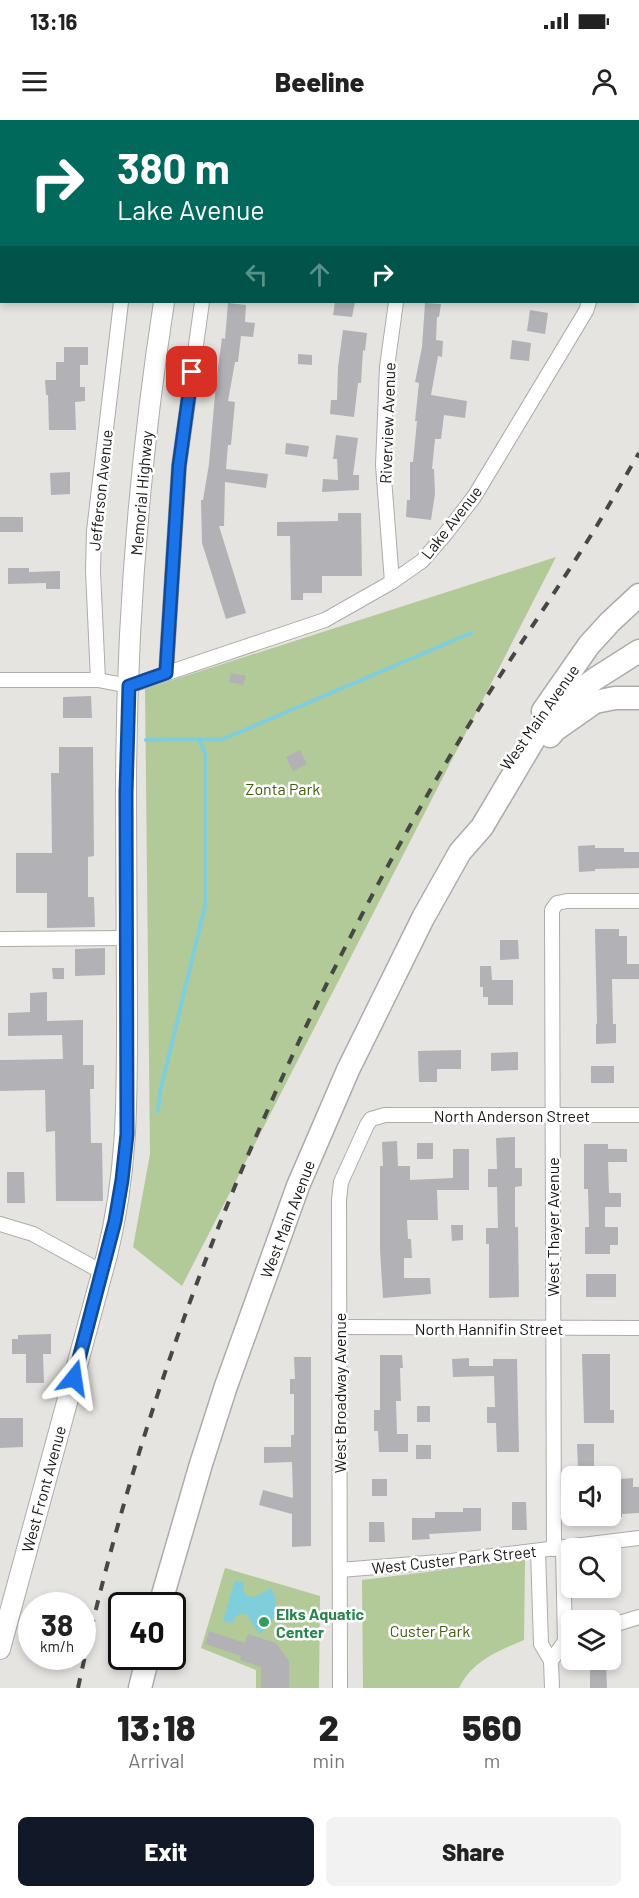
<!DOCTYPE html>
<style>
body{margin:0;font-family:Barlow,sans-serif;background:#f2f2f2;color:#222;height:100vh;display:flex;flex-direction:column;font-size:22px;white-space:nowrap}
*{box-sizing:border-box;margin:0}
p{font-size:20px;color:#767676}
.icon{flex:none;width:33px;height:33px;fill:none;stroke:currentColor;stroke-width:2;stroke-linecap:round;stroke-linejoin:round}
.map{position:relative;height:1568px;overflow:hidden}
.side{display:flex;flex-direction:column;background:#fff;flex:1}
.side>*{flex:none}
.top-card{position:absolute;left:0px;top:0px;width:639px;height:183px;box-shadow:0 3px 9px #0003;background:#00695c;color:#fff;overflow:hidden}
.controls{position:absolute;left:561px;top:1346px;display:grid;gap:12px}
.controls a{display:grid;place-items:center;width:60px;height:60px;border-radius:9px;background:#fff;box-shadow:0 3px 9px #0003;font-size:30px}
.speed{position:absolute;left:18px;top:1472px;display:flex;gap:12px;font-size:30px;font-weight:700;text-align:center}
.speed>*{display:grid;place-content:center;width:78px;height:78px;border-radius:50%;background:#fff;box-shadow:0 3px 9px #0003;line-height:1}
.speed small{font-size:15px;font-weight:400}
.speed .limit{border:3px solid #111;border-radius:9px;background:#fff;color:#111}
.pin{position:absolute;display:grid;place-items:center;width:51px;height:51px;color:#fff;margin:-26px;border-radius:12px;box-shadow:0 3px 9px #0006}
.me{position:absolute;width:66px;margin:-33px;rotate:15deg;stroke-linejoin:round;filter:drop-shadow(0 0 4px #0008)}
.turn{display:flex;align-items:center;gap:21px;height:126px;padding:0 18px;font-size:27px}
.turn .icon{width:78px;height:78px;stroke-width:2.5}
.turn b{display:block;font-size:42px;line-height:51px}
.lanes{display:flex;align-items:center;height:57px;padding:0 18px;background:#0003;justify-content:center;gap:30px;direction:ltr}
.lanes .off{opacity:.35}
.eta{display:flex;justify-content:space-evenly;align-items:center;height:102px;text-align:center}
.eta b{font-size:36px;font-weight:800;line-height:42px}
.primary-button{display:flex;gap:12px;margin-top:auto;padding:12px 18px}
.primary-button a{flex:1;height:69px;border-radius:9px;background:#111827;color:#fff;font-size:24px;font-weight:800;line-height:69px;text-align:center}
.primary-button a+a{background:#f2f2f2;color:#222}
.status{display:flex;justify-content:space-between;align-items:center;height:42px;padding:0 30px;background:#fff;direction:ltr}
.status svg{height:16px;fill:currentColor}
header{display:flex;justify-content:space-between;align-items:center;height:78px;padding:0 18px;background:#fff;font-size:27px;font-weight:800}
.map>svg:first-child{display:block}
</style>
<div class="status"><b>13:16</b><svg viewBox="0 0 49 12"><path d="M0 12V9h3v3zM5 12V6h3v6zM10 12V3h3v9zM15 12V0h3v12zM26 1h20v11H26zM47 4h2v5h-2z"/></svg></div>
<header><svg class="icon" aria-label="menu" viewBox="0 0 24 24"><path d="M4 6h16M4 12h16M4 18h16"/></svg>Beeline<svg class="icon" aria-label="person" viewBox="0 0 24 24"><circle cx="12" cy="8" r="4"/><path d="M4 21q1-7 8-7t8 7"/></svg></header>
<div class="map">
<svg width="639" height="1568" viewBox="0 0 639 1568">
<rect width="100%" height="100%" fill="#e5e4e0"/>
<g fill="#b2ca97">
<path d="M556,437L182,1166L133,1127L150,1034L145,569Z"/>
<path d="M525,1440L524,1520C498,1531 472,1541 459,1568H363L362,1460Z"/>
<path d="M225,1448L320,1476L319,1568H256V1550L201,1528Z"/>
</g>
<path fill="#7fcedc" d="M235,1460L244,1463L243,1471L248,1476L255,1477L271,1468C281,1485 276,1503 259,1514L247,1495C239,1492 234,1496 233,1503L223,1501Z"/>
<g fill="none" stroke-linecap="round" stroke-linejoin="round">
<g stroke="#7fcedc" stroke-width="4">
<path d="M198,619L221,620L471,513"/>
<path d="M146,620L198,619L205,632V786L160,972L158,991"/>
</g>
</g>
<g fill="#b2b2b6">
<path d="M335,182H355L352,197L333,195Z"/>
<path d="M228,183L246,185L245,202L255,203L253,217L241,216L238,242H235L228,281L235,282L231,325H228L226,349L268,354L266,368L225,362L224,406H219L246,493L226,499L202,423L201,380H203L209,344L216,263L222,218L225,219Z"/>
<path d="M425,183L441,184L439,197H437L436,220L443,221L442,237L438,236L431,275L467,281L465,298L444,295L441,319H435L432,349H434L435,374L431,400L406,397L407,380H410V342H413L417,301H415L419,263L415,262L422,227Z"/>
<path d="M530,190L548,193L545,214L527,211Z"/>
<path d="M343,210L367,213L365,231L363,230L361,263H358L354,297L330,294L331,280H337L338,247Z"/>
<path d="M512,220L531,223L529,241L510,239Z"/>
<path d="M64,227H88V245H80V267H85V281L75,282L76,310H49L48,275H46L45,260H56V242H64Z"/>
<path d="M298,234L312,235V245L298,244Z"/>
<path d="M336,315L358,318L353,355H359V370L322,372L323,359L338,360L337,339H333Z"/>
<path d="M286,323L309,326L307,337L285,334Z"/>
<path d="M70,352V374L51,375L50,353Z"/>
<path d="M338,393H361L362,456H322V473H303V480H291L290,416H277V402L338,401Z"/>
<rect x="0" y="397" width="23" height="15"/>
<path d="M8,448H29V452L60,451V469H46V463L8,464Z"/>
<path d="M231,553L246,556L243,565L229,562Z"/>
<path d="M91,576L92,598H63V577Z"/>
<path d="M59,627H93L94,736L88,737V777H94L95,807L47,808V773H16V733H52L51,653H59Z"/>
<path d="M300,630L307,644L293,651L286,637Z"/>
<path d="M595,725V728H624V732H639V748L595,749V751L579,752L578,726Z"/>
<path d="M595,809H619V816H627V844H639V859H612L613,904H616V923L596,924V904H597Z"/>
<path d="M500,820H518L519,839L500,840Z"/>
<path d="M105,828V855L75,856V829Z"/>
<path d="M480,846H491L492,860H513V885H488V877H483V867H480Z"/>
<path d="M52,848H64V859H53Z"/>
<path d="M47,872V901L83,900V945H94V969H90L91,1023H102L103,1081H56L55,1011L46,1012L45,970L0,971V940L63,939L62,915L8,916V893L30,892V873Z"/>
<path d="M461,930V949H437V962H419L418,931Z"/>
<path d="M518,932V950L491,951V933Z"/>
<rect x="591" y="946" width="23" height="17"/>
<path d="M515,1017V1048H522V1066L515,1067V1107H518L519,1177L489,1178V1124H486V1108H498L497,1067H488V1049H497L496,1018Z"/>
<path d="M397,1021L398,1046H410V1060L453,1058V1029H469V1070H437L438,1100H407L408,1119H411L412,1138H404V1158H430L431,1174L383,1178L380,1130V1046H383L382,1022Z"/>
<rect x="417" y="1023" width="16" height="16"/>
<path d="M584,1024H608V1029H627V1042H608L609,1073H621V1087H605V1107H618V1125H610V1134H585V1107H589L588,1069H584Z"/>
<path d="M7,1052H24L25,1083H7Z"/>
<path d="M451,1105H463V1120L452,1121Z"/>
<rect x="586" y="1154" width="30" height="23"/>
<path d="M51,1214V1234H43L44,1263H26V1234H12V1219H18V1215Z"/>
<path d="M582,1234H610V1290H614V1303H584Z"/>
<path d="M380,1235H402L403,1248H400L401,1281H396L397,1314H408V1332H379L378,1311H374V1290H380Z"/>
<path d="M294,1237H311V1426L292,1427V1394L259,1385L263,1370L293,1378L292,1342L264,1343V1327H291V1315H294V1274H290V1259H295Z"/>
<path d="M469,1238V1246H493V1239H517L519,1332H497L496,1303H487V1287H495L494,1256L453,1257L452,1239Z"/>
<rect x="417" y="1286" width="13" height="16"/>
<path d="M0,1298H23V1327L0,1328Z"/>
<path d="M577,1324H594V1349H578Z"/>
<rect x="416" y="1325" width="15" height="14"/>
<path d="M610,1356H621V1359L633,1358V1367H639V1393L622,1394V1397H610Z"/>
<rect x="372" y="1359" width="15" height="17"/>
<path d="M512,1382H526L527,1410H512Z"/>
<path d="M463,1388H481V1411L429,1414L430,1419L412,1420V1398H435V1392H463Z"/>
<rect x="581" y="1395" width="17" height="10"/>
<path d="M369,1402H384L385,1422H369Z"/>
<path d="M209,1511L245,1523L248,1514L276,1523L289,1541V1568H261V1547L240,1540L241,1536L205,1524Z"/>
<path d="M590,1542H606L607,1568H590Z"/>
</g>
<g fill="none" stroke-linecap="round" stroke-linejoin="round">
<g stroke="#adaca8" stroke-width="16">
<g id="street">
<path d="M124,0V2"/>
<path d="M226,2V0"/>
<path d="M421,2V0"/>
<path d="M618,2V0"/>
<path d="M392,462L383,345L387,247L396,182"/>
<path d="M166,553L179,346L202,182"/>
<path d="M0,560H98L129,566L325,500L392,462L422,441L443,417L474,377L586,191L589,182"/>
<path d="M98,560L93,451L94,411L121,182"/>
<path d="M0,819L127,818"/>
<path d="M0,1104L33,1114L102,1152"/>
<path d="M339,1207L639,1208"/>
<path d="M554,1429L552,790L557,783L567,781H639"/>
<path d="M538,1431L541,1524L551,1541L552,1568"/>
<path d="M340,1450L451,1441L639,1418"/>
<path d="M610,1506L639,1497"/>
<path d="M551,1541L565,1521L563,1428"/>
<path d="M340,1568L339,1080L341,1062L367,1005L371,999L385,995H639"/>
</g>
</g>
<g stroke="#adaca8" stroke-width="22">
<g id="secondary">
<path d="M190,2L191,0"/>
<path d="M0,1529L107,1135C128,1050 127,978 127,892C127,819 126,747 126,675C126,510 139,344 164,182"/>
</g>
</g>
<g stroke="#adaca8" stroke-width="25">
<g id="primary">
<path d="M543,591L589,525L610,502L639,475"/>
<path d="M550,616L555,610L595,582L615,578H639"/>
<path d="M160,1485L201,1344L226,1266L298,1066L348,950L423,798L460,732L482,707L536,616L576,573L595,559L639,531"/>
<path d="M140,1568L148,1536"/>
</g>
</g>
<use href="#street" stroke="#fff" stroke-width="14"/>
<use href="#secondary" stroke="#fff" stroke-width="20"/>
<use href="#primary" stroke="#fff" stroke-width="22"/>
<path stroke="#474745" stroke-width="4" stroke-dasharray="10 10" stroke-linecap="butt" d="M78,1568C146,1248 273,942 436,660C482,580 534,505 583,428C603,397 620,365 639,333"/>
</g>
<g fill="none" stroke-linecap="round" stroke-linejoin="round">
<g stroke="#114b97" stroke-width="15">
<path id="route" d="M74,1258L115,1101L122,1060L127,1014L126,673L129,566L166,553L179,346L192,252"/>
</g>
<use href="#route" stroke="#1a73e8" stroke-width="10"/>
</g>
<circle fill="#2e9e5b" stroke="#fff" stroke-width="2" cx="264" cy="1502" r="6"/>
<g text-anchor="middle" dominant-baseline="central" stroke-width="5" stroke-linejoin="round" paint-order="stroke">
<g font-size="16" fill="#181817" stroke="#fff">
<text transform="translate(387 303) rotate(-88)">Riverview Avenue</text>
<text transform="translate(100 370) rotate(-84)">Jefferson Avenue</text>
<text transform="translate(141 373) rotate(-85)">Memorial Highway</text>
<text transform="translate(451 402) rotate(-52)">Lake Avenue</text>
<text transform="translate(539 597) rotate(-55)">West Main Avenue</text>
<text x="512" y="995">North Anderson Street</text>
<text transform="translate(287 1099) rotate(-69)">West Main Avenue</text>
<text transform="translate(552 1107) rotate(-90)">West Thayer Avenue</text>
<text x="489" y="1208">North Hannifin Street</text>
<text transform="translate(339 1273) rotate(-90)">West Broadway Avenue</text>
<text transform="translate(43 1369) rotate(-75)">West Front Avenue</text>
<text transform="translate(454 1439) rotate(-6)">West Custer Park Street</text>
</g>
<g font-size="16" fill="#415e0b" stroke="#fff">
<text x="283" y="668">Zonta Park</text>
<text x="430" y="1510">Custer Park</text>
</g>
<g font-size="16" font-weight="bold" fill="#27864d" stroke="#fff" text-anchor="start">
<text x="276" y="1493">Elks Aquatic<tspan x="276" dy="18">Center</tspan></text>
</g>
</g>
</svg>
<div class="controls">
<a><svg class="icon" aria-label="sound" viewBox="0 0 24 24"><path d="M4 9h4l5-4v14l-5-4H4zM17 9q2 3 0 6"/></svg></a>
<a><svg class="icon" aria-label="search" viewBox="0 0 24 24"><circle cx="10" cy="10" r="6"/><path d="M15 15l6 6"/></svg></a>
<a><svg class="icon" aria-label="layers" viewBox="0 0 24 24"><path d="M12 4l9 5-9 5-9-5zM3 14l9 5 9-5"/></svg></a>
</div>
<div class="speed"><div>38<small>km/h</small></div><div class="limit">40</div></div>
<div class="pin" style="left:192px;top:252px;background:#d93025"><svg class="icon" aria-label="arrive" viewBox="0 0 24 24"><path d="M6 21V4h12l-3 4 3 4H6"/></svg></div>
<svg class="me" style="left:74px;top:1258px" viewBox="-20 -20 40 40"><path d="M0-17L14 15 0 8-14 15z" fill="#1a73e8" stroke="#fff" stroke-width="4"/></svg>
<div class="top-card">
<div class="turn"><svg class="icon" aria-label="right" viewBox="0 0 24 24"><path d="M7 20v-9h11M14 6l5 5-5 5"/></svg><div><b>380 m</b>Lake Avenue</div></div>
<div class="lanes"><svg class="icon off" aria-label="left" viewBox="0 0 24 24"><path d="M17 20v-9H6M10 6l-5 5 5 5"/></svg><svg class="icon off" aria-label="ahead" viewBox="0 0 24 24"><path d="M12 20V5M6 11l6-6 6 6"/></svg><svg class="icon" aria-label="right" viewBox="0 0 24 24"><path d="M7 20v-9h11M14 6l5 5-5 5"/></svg></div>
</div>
</div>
<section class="side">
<div class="eta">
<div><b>13:18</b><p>Arrival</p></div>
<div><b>2</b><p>min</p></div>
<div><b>560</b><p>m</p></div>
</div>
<div class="primary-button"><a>Exit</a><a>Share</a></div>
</section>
